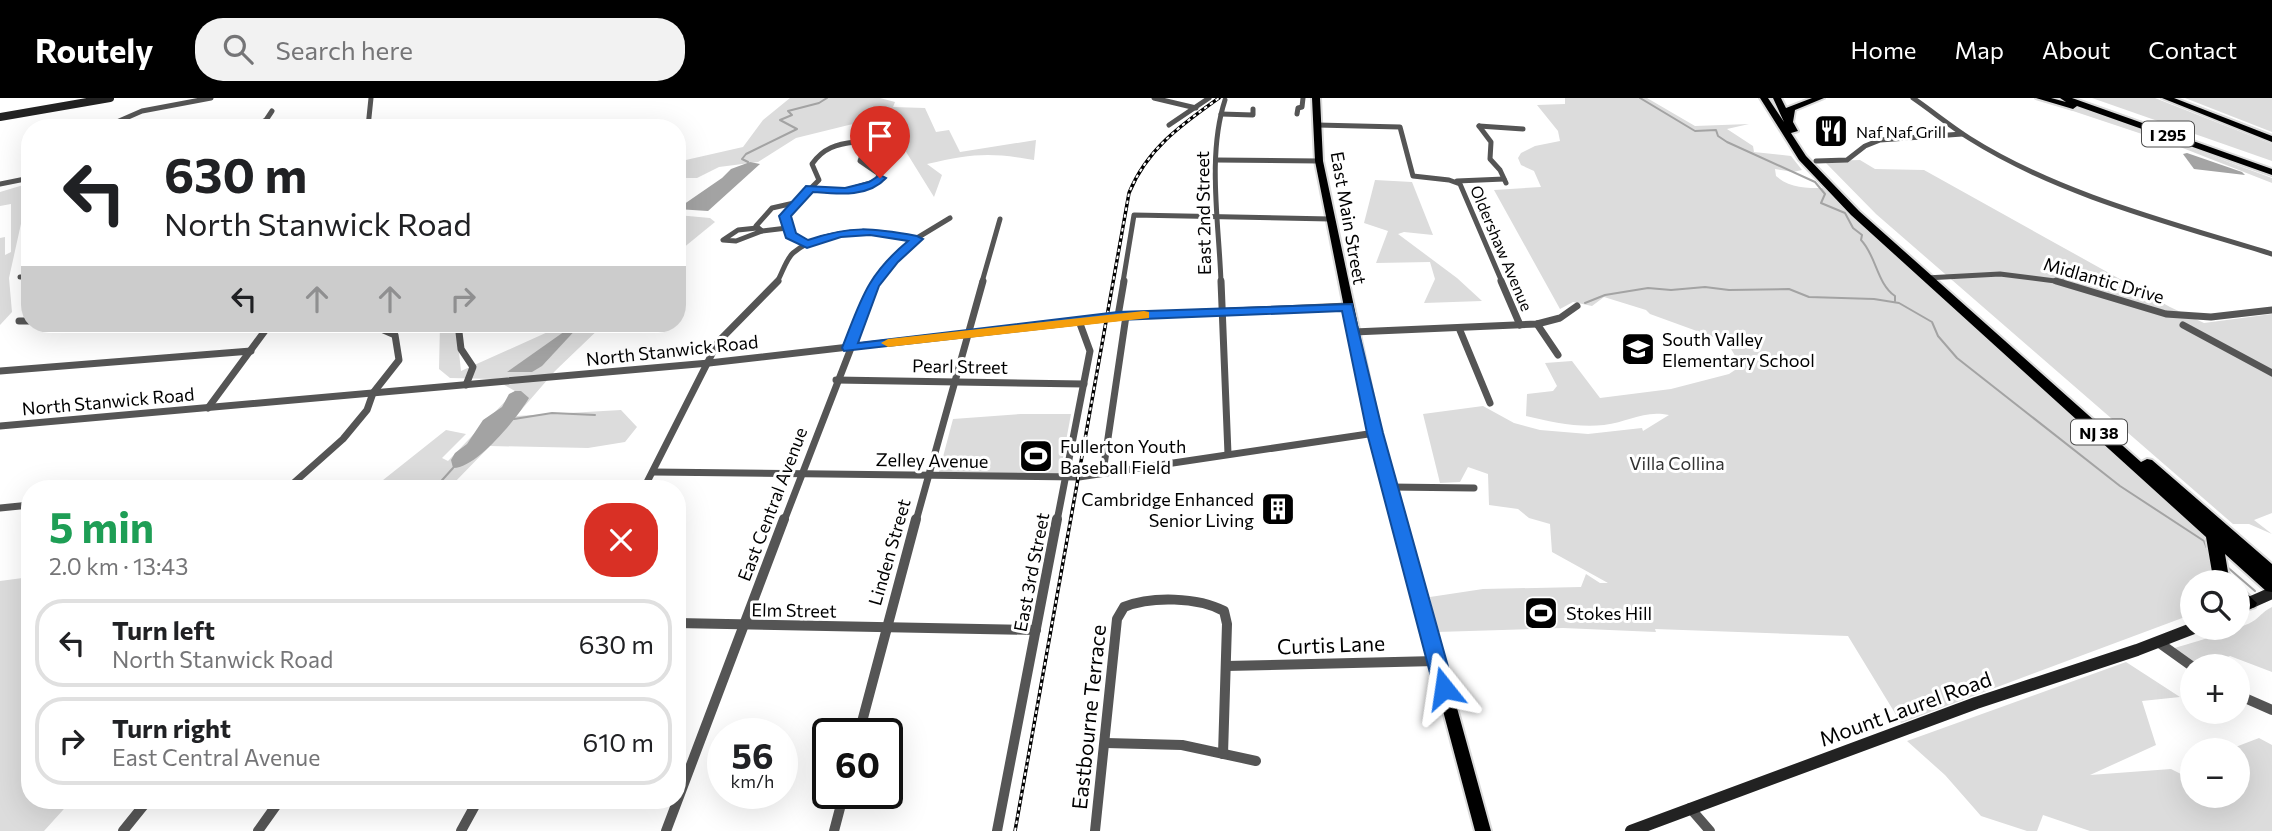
<!DOCTYPE html>
<meta charset="utf-8">
<style>
body{margin:0;font-family:Commissioner,sans-serif;background:#f2f2f2;color:#202124;height:100vh;display:flex;flex-direction:column;font-size:26px;white-space:nowrap}
*{box-sizing:border-box;margin:0}
p{font-size:23px;color:#757577}
.icon{flex:none;width:38px;height:38px;fill:none;stroke:currentColor;stroke-width:2;stroke-linecap:round;stroke-linejoin:round}
.map{position:relative;flex:1;overflow:hidden}
.sheet{position:absolute;left:21px;top:382px;width:665px;height:329px;display:flex;flex-direction:column;background:#fff;border-radius:28px;box-shadow:0 7px 28px #0002}
.sheet>*{flex:none}
.guide{position:absolute;left:21px;top:21px;width:665px;height:214px;border-radius:28px;box-shadow:0 7px 28px #0002;background:#fff;color:#202124;overflow:hidden}
.buttons{position:absolute;left:2180px;top:472px;display:grid;gap:14px}
.buttons a{display:grid;place-items:center;width:70px;height:70px;border-radius:50%;background:#fff;box-shadow:0 7px 28px #0002;font-size:35px}
.speed{position:absolute;left:707px;top:620px;display:flex;gap:14px;font-size:35px;font-weight:700;text-align:center}
.speed>*{display:grid;place-content:center;width:91px;height:91px;border-radius:50%;background:#fff;box-shadow:0 7px 28px #0002;line-height:1}
.speed small{font-size:18px;font-weight:400}
.speed .limit{border:4px solid #111;border-radius:10px;background:#fff;color:#111}
.pin{position:absolute;display:grid;place-items:center;width:60px;height:60px;color:#fff;margin:-72px -30px;border-radius:50% 50% 50% 0;rotate:-45deg;box-shadow:0 0 7px #0007}
.pin .icon{rotate:45deg}
.me{position:absolute;width:77px;margin:-38px;rotate:345deg;stroke-linejoin:round;filter:drop-shadow(0 0 5px #0008)}
.turn{display:flex;align-items:center;gap:24px;height:147px;padding:0 28px;font-size:32px}
.turn .icon{width:91px;height:91px;stroke-width:2.5}
.turn b{display:block;font-size:49px;line-height:60px}
.lanes{display:flex;align-items:center;height:66px;padding:0 28px;background:#0003;justify-content:center;gap:35px;direction:ltr}
.lanes .off{opacity:.35}
.round{display:grid;place-items:center;flex:none;width:74px;height:74px;border-radius:28px;background:#f2f2f2}
.summary{display:flex;align-items:center;justify-content:space-between;height:119px;padding:0 28px}
h1{font-size:42px;font-weight:700;line-height:52px;color:#1e9e55}
ul{padding:0;list-style:none}
li{display:flex;align-items:center;gap:21px;height:88px;margin:0 14px 10px;padding:0 14px;border:4px solid #e0e0e0;border-radius:28px}
li div{flex:1}
li b{display:block;font-size:26px}
li em{font-style:normal}
header{display:flex;align-items:center;gap:42px;box-sizing:border-box;height:98px;padding:0 35px;background:#000;color:#fff}
header strong{font-size:33px}
nav{display:flex;gap:38px;margin-inline-start:auto;font-size:24px}
.search{width:490px;height:63px;background:#f2f2f2;display:flex;align-items:center;gap:18px;box-sizing:border-box;padding:0 24px;border-radius:28px;color:#757577;font-size:26px}
.map>svg:first-child{display:block}
</style>
<header>
<strong>Routely</strong>
<div class="search"><svg class="icon" aria-label="search" viewBox="0 0 24 24"><circle cx="10" cy="10" r="6"/><path d="M15 15l6 6"/></svg>Search here</div>
<nav><a>Home</a><a>Map</a><a>About</a><a>Contact</a></nav>
</header>
<div class="map">
<svg width="2272" height="733" viewBox="0 0 2272 733">
<rect width="100%" height="100%" fill="#fff"/>
<g fill="#dcdcdc">
<path d="M790,0H880L895,4L893,9L925,10L936,34L949,32L960,54L1036,42L1034,62C988,54 972,56 927,66L942,77L934,99L895,36L869,22L796,40L758,64L719,69L697,80H678L677,64L743,49L763,22Z"/>
<path d="M1565,0H1647L1695,28L1749,26L1727,31L1753,48L1754,54L1791,58L1802,72L1793,74L1775,71L1776,78C1790,90 1805,90 1823,90L1886,151L2203,435L2211,470L2220,485H2193V516L1901,625L1848,538L1655,531L1656,534L1563,530L1437,534L1430,499L1483,491L1581,489L1586,476L1600,485H1608L1552,454L1550,426L1529,420L1518,411L1489,407L1488,376L1468,369L1460,384L1440,385L1423,316L1483,308L1514,325L1540,332L1588,336L1642,330L1643,333L1669,317C1643,312 1629,324 1604,327C1578,330 1551,324 1526,318L1527,296L1553,293L1557,288L1545,265L1572,263L1600,300L1671,291L1729,276L1741,268L1727,244L1650,216L1646,212L1604,199L1592,208L1573,204L1560,211L1494,92L1541,89L1534,73L1521,67L1518,60L1521,55L1535,48L1560,43L1558,33L1537,7L1565,6Z"/>
<path d="M2092,0H2155L2272,46V63Z"/>
<path d="M2185,0H2272V34Z"/>
<path d="M2058,8L2083,11L2098,16L2272,80V85L2175,47Z"/>
<path d="M1860,62L1875,71L1924,72L2170,209L2204,225L2272,216V415L2254,422L2272,436L2249,426H2233L1876,116L1824,63Z"/>
<path d="M1375,82L1412,84L1433,137L1404,134L1398,136L1457,180L1482,203L1424,205L1435,181L1430,164L1376,165L1388,133L1364,125Z"/>
<path d="M30,85L9,180L12,214L0,227V140L5,139V157L11,154V106L0,108V94Z"/>
<path d="M677,117L710,120L715,124L677,155Z"/>
<path d="M440,226H456L461,273L550,233L559,226H604L555,273L516,318L621,312L637,329L625,344L588,350L490,348L453,386L473,390H373L446,332L466,336L442,360L448,363L515,293L494,281L450,280L439,271Z"/>
<path d="M1021,316H1071L1060,376L939,374L953,321Z"/>
<path d="M30,479V702H72L44,733H0V483Z"/>
<path d="M2272,509V574L2230,558C2199,572 2195,570 2165,553C2184,547 2245,530 2255,522C2261,517 2264,513 2272,509Z"/>
<path d="M2126,564L2180,599L2142,603L2156,647L2090,677L2171,671L2193,682V698H2238V653H2225L2259,640L2272,647V733H2090L2043,717L2037,733H2027L1981,718L1945,677L1907,643Z"/>
</g>
<g fill="#a3a3a3">
<path d="M2187,55L2242,74L2245,77L2194,71L2183,56Z"/>
<path d="M750,64L760,66L708,113L677,111L722,80L731,71Z"/>
<path d="M575,226H581L542,268L532,274H507Z"/>
<path d="M515,293H521L529,300C518,319 476,371 453,370L451,362L455,355L467,346L483,322L502,309L509,296Z"/>
</g>
<g fill="none" stroke-linecap="round" stroke-linejoin="round">
<g stroke="#a3a3a3" stroke-width="2">
<path d="M1640,0L1695,33L1716,32L1718,38L1727,44L1815,84L1825,96L1821,105L1845,115L1853,130L1862,137L1861,142C1876,157 1877,186 1895,198V203"/>
<path d="M748,64L742,61L746,56L797,31L780,22L792,17L788,13L819,5L827,0"/>
<path d="M1585,205L1605,197L1648,190L1671,192L1705,189L1729,192L1789,191L1809,199L1874,201L1899,205L1932,224L1938,238L1957,260L2120,388L2204,443L2209,455"/>
<path d="M514,321L552,315L595,317"/>
<path d="M435,390L453,370"/>
<path d="M2226,468L2255,493"/>
</g>
<g stroke="#dbdbdb" stroke-width="4">
<path id="primary" d="M1312,0H1320L1323,63L1381,335L1491,733H1475L1369,335L1315,63Z"/>
</g>
<g stroke="#dbdbdb" stroke-width="4">
<g id="highway">
<path d="M1760,0H1768L1784,24L1773,0H1781L1786,10L1812,0H1824L1795,12L1793,24L1798,33L1791,35L1806,58L1859,113L2141,364L2147,361L2152,362L2272,466V494L2266,493L2225,456L2228,474L2233,485H2217L2212,474L2206,439L1851,117L1799,62Z"/>
<path d="M2036,0H2051L2066,4L2060,0H2072L2272,71V77L2077,8L2073,11Z"/>
<path d="M2162,0H2174L2272,38V44Z"/>
<path d="M2238,492L2244,493L2257,505L2255,509L2249,511L2238,505Z"/>
</g>
</g>
<g stroke="#555" stroke-width="5">
<path d="M1154,0L1196,10"/>
<path d="M1913,0C1932,13 1950,28 1969,40C2059,97 2172,125 2272,156"/>
<path d="M1221,16L1253,17V11"/>
<path d="M1297,16L1298,10L1302,9L1303,0"/>
<path d="M1169,27L1209,0"/>
<path d="M1317,27L1400,29L1413,78L1449,82L1460,86L1502,184"/>
<path d="M1479,28L1491,44L1490,61L1500,72L1506,85"/>
<path d="M1479,28L1523,31"/>
<path d="M368,29L371,0"/>
<path d="M103,30L142,13L211,0"/>
<path d="M252,30L266,22L272,13"/>
<path d="M366,30L391,24L400,25L393,30"/>
<path d="M855,44L866,47L860,63L879,76L877,83L844,93L810,91L819,82L812,66C823,50 837,46 855,44Z"/>
<path d="M1216,62L1319,63"/>
<path d="M1816,63L1847,62L1865,48L1880,42L1962,36"/>
<path d="M1457,83L1504,81"/>
<path d="M0,86L30,80"/>
<path d="M757,130L738,132L723,142L736,143L762,133"/>
<path d="M787,130L762,133L756,128L772,110L794,105"/>
<path d="M807,146L795,140L785,127L790,113L810,91"/>
<path d="M20,179H30"/>
<path d="M1926,180L2000,176L2063,184"/>
<path d="M777,184C782,176 786,161 793,155C826,127 879,133 917,141"/>
<path d="M876,184L917,140L950,120"/>
<path d="M982,184L1000,121"/>
<path d="M1123,184L1134,117L1330,121"/>
<path d="M1221,184C1219,126 1207,57 1225,2"/>
</g>
<g stroke="#555" stroke-width="7">
<path d="M1221,183L1228,356"/>
<path d="M1501,183L1520,227"/>
<path d="M2056,183L2166,216L2211,219L2272,212"/>
<path d="M1118,218L1124,183"/>
<path d="M19,223H30"/>
<path d="M458,226L461,251L473,269L466,287"/>
<path d="M1537,226L1558,257"/>
<path d="M2183,227L2272,275"/>
<path d="M1459,230L1490,305"/>
<path d="M1354,234L1537,226L1560,220L1577,208"/>
<path d="M0,273L251,253"/>
<path d="M836,282L1084,286"/>
<path d="M208,310L270,226"/>
<path d="M0,328L709,265L1118,218L1348,208"/>
<path d="M653,374L1079,379L1375,335"/>
<path d="M1103,374L1126,218"/>
<path d="M1390,389L1474,390"/>
<path d="M288,390L343,341L367,312L373,295L399,262L395,237L379,230"/>
<path d="M644,390L718,244L778,183"/>
<path d="M0,410L30,407"/>
<path d="M784,423L877,183"/>
<path d="M916,423L983,183"/>
<path d="M1057,423L1090,253L1079,223"/>
</g>
<g stroke="#555" stroke-width="10">
<path d="M677,525L1036,532"/>
<path d="M2158,544L2193,569"/>
<path d="M1226,568L1436,563"/>
<path d="M2238,597L2272,612"/>
<path d="M859,635L916,421"/>
<path d="M1106,645L1182,647L1256,663"/>
<path d="M1690,710L1710,733"/>
<path d="M123,733L148,702"/>
<path d="M258,733L280,702"/>
<path d="M461,733L478,702"/>
<path d="M666,733L784,421"/>
<path d="M834,733L844,695"/>
<path d="M997,733L1057,421"/>
<path d="M1095,733L1117,521L1124,509C1151,498 1198,499 1224,513L1227,526L1223,656"/>
</g>
<path stroke="#222" stroke-width="8" d="M0,19L110,0"/>
<g stroke="#222" stroke-width="12">
<path d="M2238,510L2272,495"/>
<path d="M1631,733L1976,605L2137,552L2194,530"/>
</g>
<use href="#primary" fill="#000" fill-rule="evenodd"/>
<use href="#highway" fill="#000" fill-rule="evenodd"/>
<g stroke="#000" stroke-width="3.5">
<path id="rail" d="M1015,733L1129,95C1147,51 1181,27 1219,0"/>
</g>
<use href="#rail" stroke="#fff" stroke-width="2" stroke-dasharray="3.5" stroke-linecap="butt"/>
</g>
<path fill="#1a73e8" stroke="#114b97" stroke-width="2" d="M880,77L886,80C868,100 837,96 813,94L791,118L796,135L808,142C852,127 872,130 917,138L923,141L898,164L879,188L858,245L1118,214L1352,206L1383,335L1454,590L1451,595L1444,597L1437,595L1434,590L1367,335L1342,213L1118,222L844,253L842,250C861,202 866,178 908,143L870,137L841,139L807,150L786,140L779,118L806,88L845,90L869,84Z"/>
<path fill="#f59e0b" d="M1144,213L1149,214V220L888,249L881,245L888,241Z"/>
<defs>
<g id="restaurant-square" transform="scale(1.75)"><rect x="-9" y="-9" width="18" height="18" rx="4" fill="#000" stroke="#fff"/><path d="M-5-6h1v4h1v-4h1v4h1v-4h1v5L-1.5 .5V6h-2V.5L-5-1ZM5-6V6H3V1.5H1.5Q1.5-4 5-6Z" fill="#fff"/></g>
<g id="school-square" transform="scale(1.75)"><rect x="-9" y="-9" width="18" height="18" rx="4" fill="#000" stroke="#fff"/><path d="M0-5L7-2L0 1L-7-2ZM-4 1L0 2.5L4 1V4Q0 6-4 4Z" fill="#fff"/></g>
<g id="stadium-square" transform="scale(1.75)"><rect x="-9" y="-9" width="18" height="18" rx="4" fill="#000" stroke="#fff"/><path d="M0-5a6.5 5 0 1 0 0 10a6.5 5 0 1 0 0-10ZM-3.5-1.8h7v3.6h-7Z" fill="#fff"/></g>
<g id="building-square" transform="scale(1.75)"><rect x="-9" y="-9" width="18" height="18" rx="4" fill="#000" stroke="#fff"/><path d="M-4-6H4V6H1V3H-1V6H-4ZM-2.5-4.3h1.7v1.8h-1.7ZM.8-4.3h1.7v1.8H.8ZM-2.5-1h1.7V.8h-1.7ZM.8-1h1.7V.8H.8Z" fill="#fff"/></g>
</defs>
<g fill-rule="evenodd">
<use href="#restaurant-square" x="1831" y="33"/>
<use href="#school-square" x="1638" y="251"/>
<use href="#stadium-square" x="1036" y="358"/>
<use href="#building-square" x="1278" y="411"/>
<use href="#stadium-square" x="1541" y="515"/>
</g>
<g text-anchor="middle" dominant-baseline="central" stroke-width="6" stroke-linejoin="round" paint-order="stroke">
<g font-size="16" fill="#000" stroke="#fff" text-anchor="start">
<text x="1856" y="33">Naf Naf Grill</text>
</g>
<g fill="#fff" stroke="#4c4c4c" stroke-width="2">
<rect x="2142" y="23.5" width="52" height="25" rx="5"/>
<rect x="2071" y="321.5" width="56" height="25" rx="5"/>
</g>
<g font-size="16" font-weight="bold" fill="#000">
<text x="2168" y="36">I 295</text>
<text x="2099" y="334">NJ 38</text>
</g>
<g font-size="16" fill="#000" stroke="#fff">
<text transform="translate(1502 150) rotate(67)">Oldershaw Avenue</text>
</g>
<g font-size="18" fill="#000" stroke="#fff">
<text transform="translate(1203 115) rotate(-91)">East 2nd Street</text>
<text transform="translate(1349 120) rotate(80)">East Main Street</text>
<text transform="translate(2104 182) rotate(16)">Midlantic Drive</text>
<text transform="translate(672 252) rotate(-6)">North Stanwick Road</text>
<text transform="translate(960 268) rotate(1)">Pearl Street</text>
<text transform="translate(108 303) rotate(-5)">North Stanwick Road</text>
<text transform="translate(932 362) rotate(1)">Zelley Avenue</text>
<text transform="translate(772 406) rotate(-69)">East Central Avenue</text>
<text transform="translate(889 454) rotate(-74)">Linden Street</text>
<text transform="translate(1031 474) rotate(-79)">East 3rd Street</text>
<text transform="translate(794 512) rotate(1)">Elm Street</text>
</g>
<g font-size="18" fill="#000" stroke="#fff" text-anchor="start">
<text x="1662" y="241">South Valley<tspan x="1662" dy="21">Elementary School</tspan></text>
<text x="1060" y="348">Fullerton Youth<tspan x="1060" dy="21">Baseball Field</tspan></text>
<text x="1254" y="401" text-anchor="end">Cambridge Enhanced<tspan x="1254" dy="21">Senior Living</tspan></text>
<text x="1566" y="515">Stokes Hill</text>
</g>
<g font-size="18" fill="#333" stroke="#fff">
<text x="1677" y="365">Villa Collina</text>
</g>
<g font-size="21" fill="#000" stroke="#fff">
<text transform="translate(1331 546) rotate(-2)">Curtis Lane</text>
<text transform="translate(1905 610) rotate(-20)">Mount Laurel Road</text>
<text transform="translate(1088 619) rotate(-84)">Eastbourne Terrace</text>
</g>
</g>
</svg>
<div class="buttons">
<a><svg class="icon" aria-label="search" viewBox="0 0 24 24"><circle cx="10" cy="10" r="6"/><path d="M15 15l6 6"/></svg></a>
<a>+</a>
<a>−</a>
</div>
<div class="speed"><div>56<small>km/h</small></div><div class="limit">60</div></div>
<div class="pin" style="left:880px;top:80px;background:#d93025"><svg class="icon" aria-label="arrive" viewBox="0 0 24 24"><path d="M6 21V4h12l-3 4 3 4H6"/></svg></div>
<svg class="me" style="left:1444px;top:590px" viewBox="-20 -20 40 40"><path d="M0-17L14 15 0 8-14 15z" fill="#1a73e8" stroke="#fff" stroke-width="4"/></svg>
<div class="guide">
<div class="turn"><svg class="icon" aria-label="left" viewBox="0 0 24 24"><path d="M17 20v-9H6M10 6l-5 5 5 5"/></svg><div><b>630 m</b>North Stanwick Road</div></div>
<div class="lanes"><svg class="icon" aria-label="left" viewBox="0 0 24 24"><path d="M17 20v-9H6M10 6l-5 5 5 5"/></svg><svg class="icon off" aria-label="ahead" viewBox="0 0 24 24"><path d="M12 20V5M6 11l6-6 6 6"/></svg><svg class="icon off" aria-label="ahead" viewBox="0 0 24 24"><path d="M12 20V5M6 11l6-6 6 6"/></svg><svg class="icon off" aria-label="right" viewBox="0 0 24 24"><path d="M7 20v-9h11M14 6l5 5-5 5"/></svg></div>
</div>
<section class="sheet">
<div class="summary"><div><h1>5 min</h1><p>2.0 km · 13:43</p></div><a class="round" style="background:#d93025;color:#fff"><svg class="icon" aria-label="close" viewBox="0 0 24 24"><path d="M6 6l12 12M18 6L6 18"/></svg></a></div>
<ul>
<li><svg class="icon" aria-label="left" viewBox="0 0 24 24"><path d="M17 20v-9H6M10 6l-5 5 5 5"/></svg><div><b>Turn left</b><p>North Stanwick Road</p></div><em>630 m</em></li>
<li><svg class="icon" aria-label="right" viewBox="0 0 24 24"><path d="M7 20v-9h11M14 6l5 5-5 5"/></svg><div><b>Turn right</b><p>East Central Avenue</p></div><em>610 m</em></li>
</ul>
</section>
</div>
